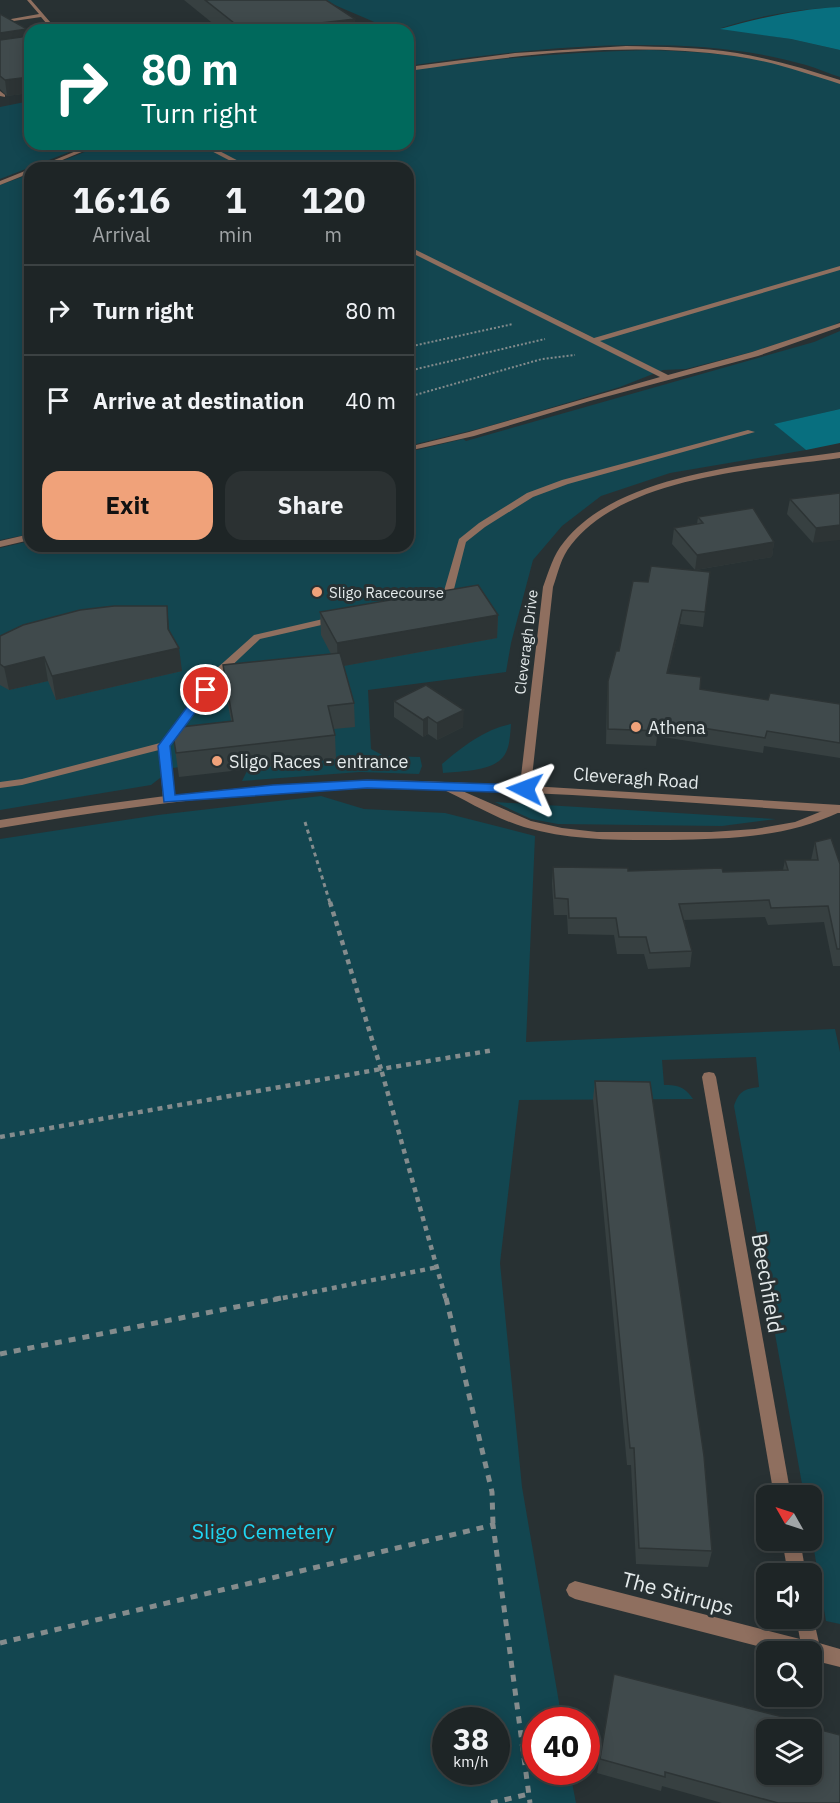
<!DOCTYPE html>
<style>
body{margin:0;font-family:"IBM Plex Sans",sans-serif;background:#2b3132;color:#f1f3f6;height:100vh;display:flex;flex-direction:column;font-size:22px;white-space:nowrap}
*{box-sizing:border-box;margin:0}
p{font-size:20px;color:#a1a5a7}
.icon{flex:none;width:33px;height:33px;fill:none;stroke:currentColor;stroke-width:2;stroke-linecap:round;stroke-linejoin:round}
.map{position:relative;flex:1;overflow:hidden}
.sheet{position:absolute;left:24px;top:162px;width:390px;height:390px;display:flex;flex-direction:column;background:#1e2526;border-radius:18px;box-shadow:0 3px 15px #0003,0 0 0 2px #3c4243}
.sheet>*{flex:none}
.hud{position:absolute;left:24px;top:24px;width:390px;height:126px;border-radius:18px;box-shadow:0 3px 15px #0003,0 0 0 2px #3c4243;background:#00695c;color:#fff;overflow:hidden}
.needle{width:39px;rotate:309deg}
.tools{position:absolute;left:756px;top:1485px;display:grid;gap:12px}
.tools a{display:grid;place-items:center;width:66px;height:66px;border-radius:12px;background:#1e2526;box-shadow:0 3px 15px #0003,0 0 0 2px #3c4243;font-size:30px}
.speed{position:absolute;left:432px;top:1707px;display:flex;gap:12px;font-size:30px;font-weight:700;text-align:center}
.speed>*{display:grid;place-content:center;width:78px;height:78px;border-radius:50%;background:#1e2526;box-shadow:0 3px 15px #0003,0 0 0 2px #3c4243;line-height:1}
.speed small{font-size:15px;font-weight:400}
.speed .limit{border:9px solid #d22;background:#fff;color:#111}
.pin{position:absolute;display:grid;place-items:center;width:51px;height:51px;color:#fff;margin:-26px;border:3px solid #fff;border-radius:50%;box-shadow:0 2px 6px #0007}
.me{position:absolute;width:66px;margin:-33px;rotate:273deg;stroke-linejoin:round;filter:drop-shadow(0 0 4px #0008)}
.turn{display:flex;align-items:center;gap:21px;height:126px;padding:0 18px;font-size:27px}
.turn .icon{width:78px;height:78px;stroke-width:2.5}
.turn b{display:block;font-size:42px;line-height:51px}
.eta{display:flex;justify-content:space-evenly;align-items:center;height:102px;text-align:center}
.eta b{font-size:36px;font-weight:800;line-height:42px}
.cta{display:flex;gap:12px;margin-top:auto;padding:12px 18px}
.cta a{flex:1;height:69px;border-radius:18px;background:#f0a27a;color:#111;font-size:24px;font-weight:800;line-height:69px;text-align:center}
.cta a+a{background:#2b3132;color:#f1f3f6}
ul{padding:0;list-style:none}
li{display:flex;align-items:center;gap:18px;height:90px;padding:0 18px;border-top:2px solid #3c4243}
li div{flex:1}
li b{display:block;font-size:22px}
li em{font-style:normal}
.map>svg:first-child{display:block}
</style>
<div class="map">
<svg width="840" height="1803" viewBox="0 0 840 1803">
<rect width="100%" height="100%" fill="#283133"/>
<g fill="#134650" fill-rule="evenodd">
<path d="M323,0H840V7C800,9 760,15 721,28L791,39L840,50V77C829,74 817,68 806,65C688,30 528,48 408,66V30H393Z"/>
<path d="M649,50C714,52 780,57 840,84V322L830,327L752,352L686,369L663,370L620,387L486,427L408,446V168H44L105,144H408V70C488,59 568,52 649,50Z"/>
<path d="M30,101V144H90L0,179V107Z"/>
<path d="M30,174V534L0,540V185Z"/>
<path d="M840,331V409L775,424L806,450L670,473L601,496L562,526L533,560L511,643L506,672L368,690L371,749L384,756L420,757L422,766L419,774L360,772L242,781L248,769L240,758L173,768L151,785L0,810V548L30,541V546H408V452L463,439L466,441L814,342Z"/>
<path d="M511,724C510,735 510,749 503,757C491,772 460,771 443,773L442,764C462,747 485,729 511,724Z"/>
<path d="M321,796L364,809L445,813L535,836L526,1042L835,1029L840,1052V1624L826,1621L812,1538V1496L804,1495L734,1106C739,1091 744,1089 759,1087L756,1057L662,1060L664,1085C678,1085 685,1087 693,1099L519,1100L500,1263L522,1487L562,1720H536V1772H570L576,1803H0V839L158,815ZM446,1720H496V1772H446Z"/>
<path d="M495,802L776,819L722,826L558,824L531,819Z"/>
</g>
<g fill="#086f7f">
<path d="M840,7V50L791,39L720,29C760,18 798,9 840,7Z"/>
<path d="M840,409V443L806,450L774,424Z"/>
</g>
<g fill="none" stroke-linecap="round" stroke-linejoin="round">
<g stroke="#848c8d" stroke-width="2" stroke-dasharray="2 2" stroke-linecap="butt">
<path d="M408,347L513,324"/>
<path d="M408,371L545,339"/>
<path d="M408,397L542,359L575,355"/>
</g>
<path stroke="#848c8d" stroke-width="3" stroke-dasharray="4 4" stroke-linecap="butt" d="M305,822L330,903"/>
<g stroke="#848c8d" stroke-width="4.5" stroke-dasharray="5 5" stroke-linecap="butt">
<path d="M330,902L381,1069L494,1050"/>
<path d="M0,1137L381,1069L446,1300"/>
<path d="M273,1300L438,1267"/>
</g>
<g stroke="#848c8d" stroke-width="5" stroke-dasharray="7 7" stroke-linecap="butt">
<path d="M446,1298L492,1492L493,1525"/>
<path d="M0,1354L281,1298"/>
<path d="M0,1643L493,1525L530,1803"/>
<path d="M491,1803L529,1794"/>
</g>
<g fill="#8f6f5f" fill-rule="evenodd">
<path d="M27,0H31L57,30H52L41,17L0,23V21L39,14Z"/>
<path d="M626,46C663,47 700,47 737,53C772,59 806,69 840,80V84C805,73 771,61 734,56C626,41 516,55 408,71V67L515,53Z"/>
<path d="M0,91L5,95V97L0,96Z"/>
<path d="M93,144H101L43,168H35Z"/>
<path d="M198,144H206L252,168H244Z"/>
<path d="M30,169V173L0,185V181Z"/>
<path d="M408,246L594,338L840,266V270L600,341L668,375L752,352L840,323V327L758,356L590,401L474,436L408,451V447L469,432L660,377L408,251Z"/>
<path d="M748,430L755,432L568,484L533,497L485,527L466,542L453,593L438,599L433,596L444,591L459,539L479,523L527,493L562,480Z"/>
<path d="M30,534V540L0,547V541Z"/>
<path d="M336,616L341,619L339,621L260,639L224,673L169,745L175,799L173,801L169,802L163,799L159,750L22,785L0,788V782L22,779L160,743L216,669L254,635Z"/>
</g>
<g fill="#8f6f5f" fill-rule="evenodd">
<path d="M444,783L531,821L562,828L597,832H711L755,829L795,822L837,805L840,806V812C785,838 729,839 669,840C620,840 571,841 524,827C494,818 468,801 440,788L438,786L440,784Z"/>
<path d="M709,1072L714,1073L716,1077L791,1496H774L702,1077L704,1073Z"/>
<path d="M782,1540H800L806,1574H788Z"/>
<path d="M575,1581L800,1639L796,1618H812V1612L819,1643L840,1649V1667L812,1660V1652H780L575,1599L569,1596L566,1590L569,1584Z"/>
</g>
<path fill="#8f6f5f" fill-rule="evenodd" d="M840,452V458C760,469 624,476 571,545C561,557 558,573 553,587L531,786L840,805V813C719,805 599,795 478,791C440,790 402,786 365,788C242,791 121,807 0,828V820C121,800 243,784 366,781C417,779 469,784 520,785L543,587C549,571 553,555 564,542C619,472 757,464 840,452Z"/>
</g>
<g fill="#374041">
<path d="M184,0H326L355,19V30H221Z"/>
<path d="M0,14L27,29L28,36L30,31V93L7,96L0,89Z"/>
<path d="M840,493L813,543L787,514L790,499Z"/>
<path d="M698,517L774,542L772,557L696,570L710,572L703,627L680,624L668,673L700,689L768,700L840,704V758L764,746L763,753L657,736L656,746L606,744L607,695L608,681L619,651L648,582L695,570L672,544L674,528L697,524Z"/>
<path d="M320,612L498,615L497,638L343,666L354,703L355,727L334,729L335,735L336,759L179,777L172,728L231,721L225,689L223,665L331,654L321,635Z"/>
<path d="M170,632L182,671L56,700L48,681L9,690L0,685V636Z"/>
<path d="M394,701L463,727L437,740L428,734L423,737L394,717Z"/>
<path d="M815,842L840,864V966H833L824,922L768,925L765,917L684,920L692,951L690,967L648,969L644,954H617L614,935L568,934L567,915H554L552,884L553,867L628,871L723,872L783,870L785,860H811Z"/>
<path d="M595,1081L712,1551L708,1567L636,1564L631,1465H627L593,1099Z"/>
<path d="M614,1674L787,1721L840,1803H722L662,1786L661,1791L597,1773Z"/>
</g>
<g fill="#2d3435">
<path d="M355,19V30H260Z"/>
<path d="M27,29L29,44L0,48V33Z"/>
<path d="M30,77V93L7,96L5,80Z"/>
<path d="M840,525V540L813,543L816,528Z"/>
<path d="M774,542L772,557L695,570L697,555Z"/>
<path d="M167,606L171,650L179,648L182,671L56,700L52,676L168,629Z"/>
<path d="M682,610L680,624L665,687L667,673Z"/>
<path d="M498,615L497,638L338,667L337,643Z"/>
<path d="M44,657L48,681L9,690L4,667Z"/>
<path d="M464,710L463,727L437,740V723Z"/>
<path d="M428,717V734L423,737V720Z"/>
</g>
<g fill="#404a4c" stroke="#2d3435" stroke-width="1.5" fill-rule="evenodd">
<path d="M205,0H326L355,19L260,30H243Z"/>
<path d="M0,14L27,29L0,33Z"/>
<path d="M30,31V77L5,80L0,76V40L28,36Z"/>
<path d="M840,493V525L816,528L790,499Z"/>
<path d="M753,508L774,542L697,555L674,528L703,523L698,517Z"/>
<path d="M651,566L710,572L705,612L682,610L667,673L701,677L700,689L768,700L770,693L840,704V743L767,731L765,738L658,721V731L608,729V681L616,651H619L633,581L648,582Z"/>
<path d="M478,585L498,615L337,643L320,612Z"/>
<path d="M114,606H167L168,629L179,648L52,676L44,657L4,667L0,664V636L23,625L80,610Z"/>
<path d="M340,653L354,703L328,706L335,735L176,753L172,728L233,721L223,665Z"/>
<path d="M426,685L464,710L437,723L428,717L423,720L394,701Z"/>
<path d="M831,838L840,864V949H837L828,906L771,908L769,900L679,904L692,951L650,953L646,937H619L616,918H569L568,899L555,898L553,867L628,868V871L722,868L723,872L788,870L785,860H818L815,842Z"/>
<path d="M595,1081L650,1082L704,1456L712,1551L639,1548L634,1448H630Z"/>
<path d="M614,1674L787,1718V1721L840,1735V1803H778L665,1772V1777L600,1759ZM766,1730H812V1774H766Z"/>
</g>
<path fill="#1a73e8" stroke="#114b97" stroke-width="1.5" d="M206,686L212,690L170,746L175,795L273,785L367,780L525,785L531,789L525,793L367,788L164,802L158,746L202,687Z"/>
<g fill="#f0a27a" stroke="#283133" stroke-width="2">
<circle cx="317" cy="592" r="6"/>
<circle cx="636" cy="727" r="6"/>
<circle cx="217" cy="761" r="6"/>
</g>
<g text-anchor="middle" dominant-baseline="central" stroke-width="6" stroke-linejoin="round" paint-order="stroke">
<g font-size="15" fill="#e4eaeb" stroke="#283133" text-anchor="start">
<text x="329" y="592">Sligo Racecourse</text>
</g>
<g font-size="15" fill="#e4eaeb" stroke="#283133">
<text transform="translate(526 642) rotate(-83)">Cleveragh Drive</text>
</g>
<g font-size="18" fill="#e4eaeb" stroke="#283133" text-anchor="start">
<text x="648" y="727">Athena</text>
<text x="229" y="761">Sligo Races - entrance</text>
</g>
<g font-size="18" fill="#e4eaeb" stroke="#283133">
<text transform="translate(636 778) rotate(4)">Cleveragh Road</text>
</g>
<g font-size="21" fill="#e4eaeb" stroke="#283133">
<text transform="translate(768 1283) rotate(80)">Beechfield</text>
<text transform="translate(678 1593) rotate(15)">The Stirrups</text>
</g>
<g font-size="21" fill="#1fd6f2" stroke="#283133">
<text x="263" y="1531">Sligo Cemetery</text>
</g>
</g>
</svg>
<div class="tools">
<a><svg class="needle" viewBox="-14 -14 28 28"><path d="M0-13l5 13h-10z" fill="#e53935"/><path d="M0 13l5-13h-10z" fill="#a1a5a7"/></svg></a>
<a><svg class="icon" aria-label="sound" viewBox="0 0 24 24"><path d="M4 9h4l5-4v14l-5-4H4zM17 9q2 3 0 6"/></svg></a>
<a><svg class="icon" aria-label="search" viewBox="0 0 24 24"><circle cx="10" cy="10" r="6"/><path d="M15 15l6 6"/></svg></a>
<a><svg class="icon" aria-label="layers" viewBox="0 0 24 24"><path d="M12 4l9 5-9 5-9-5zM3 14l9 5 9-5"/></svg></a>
</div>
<div class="speed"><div>38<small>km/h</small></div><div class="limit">40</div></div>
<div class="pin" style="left:206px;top:690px;background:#d93025"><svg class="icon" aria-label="arrive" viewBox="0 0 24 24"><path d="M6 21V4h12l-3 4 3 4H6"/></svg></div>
<svg class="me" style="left:525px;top:789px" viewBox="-20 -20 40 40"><path d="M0-17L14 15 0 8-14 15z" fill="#1a73e8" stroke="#fff" stroke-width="4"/></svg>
<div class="hud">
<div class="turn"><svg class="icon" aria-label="right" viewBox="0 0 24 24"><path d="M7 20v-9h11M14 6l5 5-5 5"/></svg><div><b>80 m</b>Turn right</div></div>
</div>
<section class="sheet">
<div class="eta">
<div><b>16:16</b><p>Arrival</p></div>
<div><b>1</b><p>min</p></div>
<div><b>120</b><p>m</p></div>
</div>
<ul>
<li><svg class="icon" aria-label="right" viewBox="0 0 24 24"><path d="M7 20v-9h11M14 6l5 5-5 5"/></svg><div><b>Turn right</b></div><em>80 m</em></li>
<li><svg class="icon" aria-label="arrive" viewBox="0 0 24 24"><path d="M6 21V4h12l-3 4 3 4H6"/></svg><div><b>Arrive at destination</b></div><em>40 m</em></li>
</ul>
<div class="cta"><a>Exit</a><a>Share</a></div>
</section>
</div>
